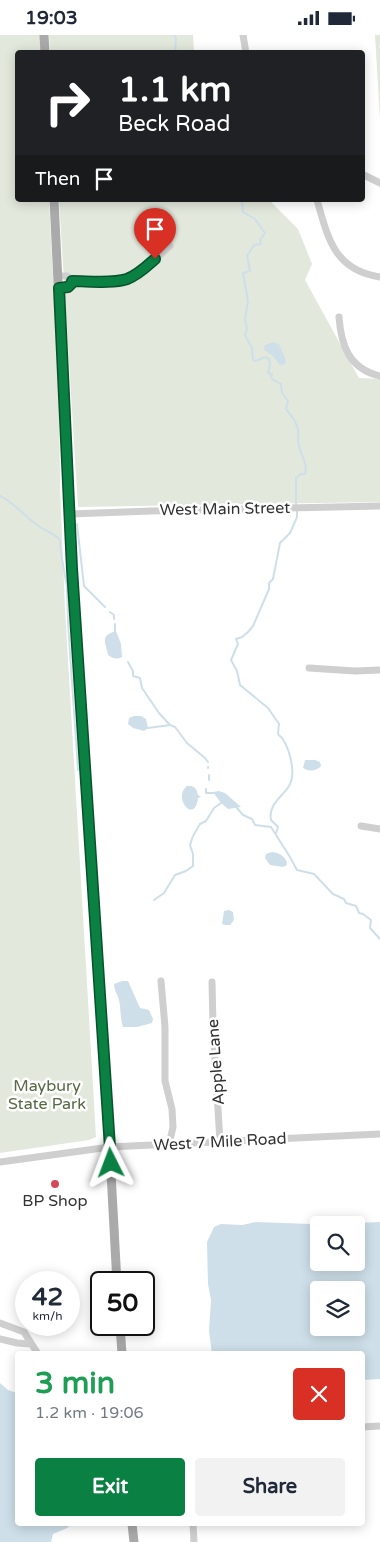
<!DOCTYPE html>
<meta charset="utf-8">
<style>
body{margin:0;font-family:"Varela Round",sans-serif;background:#f2f2f3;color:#1f2937;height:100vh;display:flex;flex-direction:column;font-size:19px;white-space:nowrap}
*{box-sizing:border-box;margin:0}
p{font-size:16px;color:#747a83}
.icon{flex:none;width:28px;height:28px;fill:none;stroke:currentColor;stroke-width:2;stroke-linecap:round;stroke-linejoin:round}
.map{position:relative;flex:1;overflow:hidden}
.panel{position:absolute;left:15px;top:1316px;width:350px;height:175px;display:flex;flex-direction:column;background:#fff;border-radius:5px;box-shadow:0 2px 12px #0003}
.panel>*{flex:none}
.guide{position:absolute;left:15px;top:15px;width:350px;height:152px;border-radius:5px;box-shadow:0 2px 12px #0003;background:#202124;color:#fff;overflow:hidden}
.buttons{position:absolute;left:310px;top:1181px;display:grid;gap:10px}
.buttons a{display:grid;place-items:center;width:55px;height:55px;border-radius:5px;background:#fff;box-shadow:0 2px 12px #0003;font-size:25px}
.speed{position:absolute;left:15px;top:1236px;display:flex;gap:10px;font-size:25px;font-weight:700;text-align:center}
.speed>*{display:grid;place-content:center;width:65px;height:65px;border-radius:50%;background:#fff;box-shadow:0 2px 12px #0003;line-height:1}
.speed small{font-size:12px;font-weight:400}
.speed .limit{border:2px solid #111;border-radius:8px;background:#fff;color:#111}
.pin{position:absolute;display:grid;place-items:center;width:42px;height:42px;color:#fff;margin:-51px -21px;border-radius:50% 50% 50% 0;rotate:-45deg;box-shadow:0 0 5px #0007}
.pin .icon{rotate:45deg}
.me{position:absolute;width:55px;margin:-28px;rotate:357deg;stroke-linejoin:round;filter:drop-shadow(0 0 4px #0008)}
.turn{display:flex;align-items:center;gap:18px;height:105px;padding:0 20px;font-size:22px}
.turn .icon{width:65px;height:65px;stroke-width:2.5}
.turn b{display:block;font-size:35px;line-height:42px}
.then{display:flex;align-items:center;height:48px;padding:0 20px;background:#0003;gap:10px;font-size:19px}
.round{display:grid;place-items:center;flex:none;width:52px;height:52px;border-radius:5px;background:#f2f2f3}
.headline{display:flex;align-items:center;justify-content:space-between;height:85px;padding:0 20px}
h1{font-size:30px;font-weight:800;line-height:38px;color:#1e9e55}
.primary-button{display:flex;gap:10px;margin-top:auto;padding:10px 20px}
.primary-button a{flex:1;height:58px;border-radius:5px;background:#0b8043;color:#fff;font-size:20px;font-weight:800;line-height:58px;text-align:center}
.primary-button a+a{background:#f2f2f3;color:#1f2937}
.status{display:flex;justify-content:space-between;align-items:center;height:35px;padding:0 25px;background:#fff;direction:ltr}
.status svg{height:14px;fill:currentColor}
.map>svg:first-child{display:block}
</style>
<div class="status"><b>19:03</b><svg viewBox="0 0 49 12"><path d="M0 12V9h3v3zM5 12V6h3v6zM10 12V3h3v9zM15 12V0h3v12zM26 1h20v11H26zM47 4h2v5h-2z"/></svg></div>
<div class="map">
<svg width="380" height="1507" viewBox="0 0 380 1507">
<rect width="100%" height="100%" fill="#fff"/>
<g fill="#e2e8dc">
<path d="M0,0H40L41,17L18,18V165H49L59,357L60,452L65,574L96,1102L89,1105L0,1118Z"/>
<path d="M49,0H193L194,17H50Z"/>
<path d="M375,0H380V10L379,12L380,13V85Z"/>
<path d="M59,165H272V168L298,194L312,229L305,245L359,343L380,344V467L78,472Z"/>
</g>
<g fill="#cedfe9" fill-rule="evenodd">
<path d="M273,307L279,309L286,325L285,329L280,330L272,320L264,315L265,310Z"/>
<path d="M116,596L121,609L122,622C116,625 112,623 108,620C106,607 99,601 116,596Z"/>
<path d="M134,681H141L146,684L148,693L144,696L133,693L128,689L129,683Z"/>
<path d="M305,725H315L320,727L321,731C317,736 308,737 303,733Z"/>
<path d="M187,751H192L196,754L198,760L201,762L198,763C195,790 172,763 187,751Z"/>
<path d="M219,756L225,758L241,772L228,774L221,768L213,757Z"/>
<path d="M272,817C280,818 287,822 287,830L283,832L270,830L265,823L266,819Z"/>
<path d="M229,875L233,877L234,885L230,890H225L222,889L224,876Z"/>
<path d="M122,946H128L140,973L149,975L153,984L152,988L137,992H123C120,983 121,974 119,965C118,959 114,956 114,949Z"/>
<path d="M345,1186L357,1188L380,1187V1344L363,1345L362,1319H212L209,1296L211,1265L208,1249L207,1207L214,1192L221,1189L242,1190L256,1187L311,1189L333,1188ZM319,1190H356V1228H319ZM319,1255H356V1292H319Z"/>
<path d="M0,1348L8,1355L17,1358L18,1489H72L67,1493L53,1499L51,1507H0Z"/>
</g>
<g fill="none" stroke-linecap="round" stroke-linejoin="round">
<g stroke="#cedfe9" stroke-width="2">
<path d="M174,0L176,4L175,18"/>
<path d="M240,165L242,166L243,177L255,184L265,198L260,205L261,209L254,210L247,221L250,236L243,238L248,266L245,284L247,294L245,300L252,313L253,325L256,326L265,322L269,324L270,330L268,338L272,339L271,341L272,344L281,349L282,358L288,366L286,374C291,380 297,387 298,395C299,400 297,406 299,411C301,421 308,428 305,439H301L296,443V470"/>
<path d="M0,461C14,468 25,481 37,490C45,496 54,498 60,505L61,518L67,552L68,588L78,735"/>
<path d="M77,489L84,551L105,572"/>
<path d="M110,577L114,580V584"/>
<path d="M115,589V597"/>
<path d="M128,627L133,636V641L140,643L142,653L159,678L170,690L175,692L187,708L205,723L208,727"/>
<path d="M148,693L170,690"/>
<path d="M208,733V732"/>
<path d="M209,745V740"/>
<path d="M206,754V758H214"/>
<path d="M237,773L243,780L252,784L255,790L271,792L290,822L297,835L314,839L333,859L344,864L346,868L356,871L359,878L363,879L371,885L370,893L380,904"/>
<path d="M276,798L278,792L271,785C268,770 281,763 289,751C297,738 289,708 278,699L279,689L268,673L240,650L237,636L231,625L238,609L236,604L242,602L248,597L253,591L269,554V548L273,544L280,508L290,498L297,482V475"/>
<path d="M154,865L164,858L175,840L186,836L193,831V819L190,810L193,801L200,789L206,786L214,773L221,768"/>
</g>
<g stroke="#cfcfcf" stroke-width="7">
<path d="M243,0L246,18"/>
<path d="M362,139L380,148"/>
<path d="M317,165C328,203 334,235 380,242"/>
<path d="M59,241H67L72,245V248L68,252L59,253"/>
<path d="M72,246C88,246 112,249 127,244C143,238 157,222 170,211"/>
<path d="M339,282C341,310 349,334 380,341"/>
<path d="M70,479L151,476L380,471"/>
<path d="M309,633L355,636L380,635"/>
<path d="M361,791L380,794"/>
<path d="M161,946L165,992V1046L172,1074L173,1092L169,1110"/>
<path d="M212,947L213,991L220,1107"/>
<path d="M0,1127L110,1112L380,1099"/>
<path d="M0,1288L24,1297L38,1319"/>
<path d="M0,1304L17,1308L31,1309"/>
<path d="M362,1392L380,1391"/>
<path d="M193,1489L194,1507"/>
</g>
<g stroke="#aaa" stroke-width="9">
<path d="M44,0L45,18"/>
<path d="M54,165L72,534L107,1064L117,1248"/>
<path d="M120,1290L122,1319"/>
<path d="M132,1489L134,1507"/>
</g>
</g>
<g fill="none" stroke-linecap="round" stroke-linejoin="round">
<g stroke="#07532c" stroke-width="12">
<path id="route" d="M111,1128L72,534L59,253L68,252L72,248V246C88,246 112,249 127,244C138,240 147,231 155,224"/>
</g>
<use href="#route" stroke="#0b8043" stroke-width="9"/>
</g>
<circle fill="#d54856" stroke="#fff" stroke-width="2" cx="55" cy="1149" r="5"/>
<g text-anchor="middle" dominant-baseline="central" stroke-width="5" stroke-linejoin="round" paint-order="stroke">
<g font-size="16" fill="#323232" stroke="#fff">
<text transform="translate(225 474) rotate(-1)">West Main Street</text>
<text transform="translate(216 1027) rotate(-94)">Apple Lane</text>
<text transform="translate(220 1107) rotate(-3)">West 7 Mile Road</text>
</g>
<g font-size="16" fill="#566a43" stroke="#fff">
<text x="47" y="1051">Maybury<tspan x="47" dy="18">State Park</tspan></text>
</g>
<g font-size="16" fill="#323232" stroke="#fff">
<text x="55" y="1166">BP Shop</text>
</g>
</g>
</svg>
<div class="buttons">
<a><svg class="icon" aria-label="search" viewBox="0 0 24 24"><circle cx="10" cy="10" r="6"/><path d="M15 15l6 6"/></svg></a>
<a><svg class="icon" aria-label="layers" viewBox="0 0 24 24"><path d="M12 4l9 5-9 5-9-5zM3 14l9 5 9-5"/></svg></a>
</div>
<div class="speed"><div>42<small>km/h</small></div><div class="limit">50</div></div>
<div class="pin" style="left:155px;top:224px;background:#d93025"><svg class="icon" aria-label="arrive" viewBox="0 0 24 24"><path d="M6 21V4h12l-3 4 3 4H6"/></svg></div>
<svg class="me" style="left:111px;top:1128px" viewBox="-20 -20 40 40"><path d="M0-17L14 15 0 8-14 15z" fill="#0b8043" stroke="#fff" stroke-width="4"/></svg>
<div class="guide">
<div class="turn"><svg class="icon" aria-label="right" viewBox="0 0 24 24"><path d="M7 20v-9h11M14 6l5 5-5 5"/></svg><div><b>1.1 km</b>Beck Road</div></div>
<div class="then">Then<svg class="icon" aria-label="arrive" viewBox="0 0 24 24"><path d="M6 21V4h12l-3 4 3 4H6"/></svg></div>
</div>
<section class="panel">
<div class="headline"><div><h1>3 min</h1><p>1.2 km · 19:06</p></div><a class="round" style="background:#d93025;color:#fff"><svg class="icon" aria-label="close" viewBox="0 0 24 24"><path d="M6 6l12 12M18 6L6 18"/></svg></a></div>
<div class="primary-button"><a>Exit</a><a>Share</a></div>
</section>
</div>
